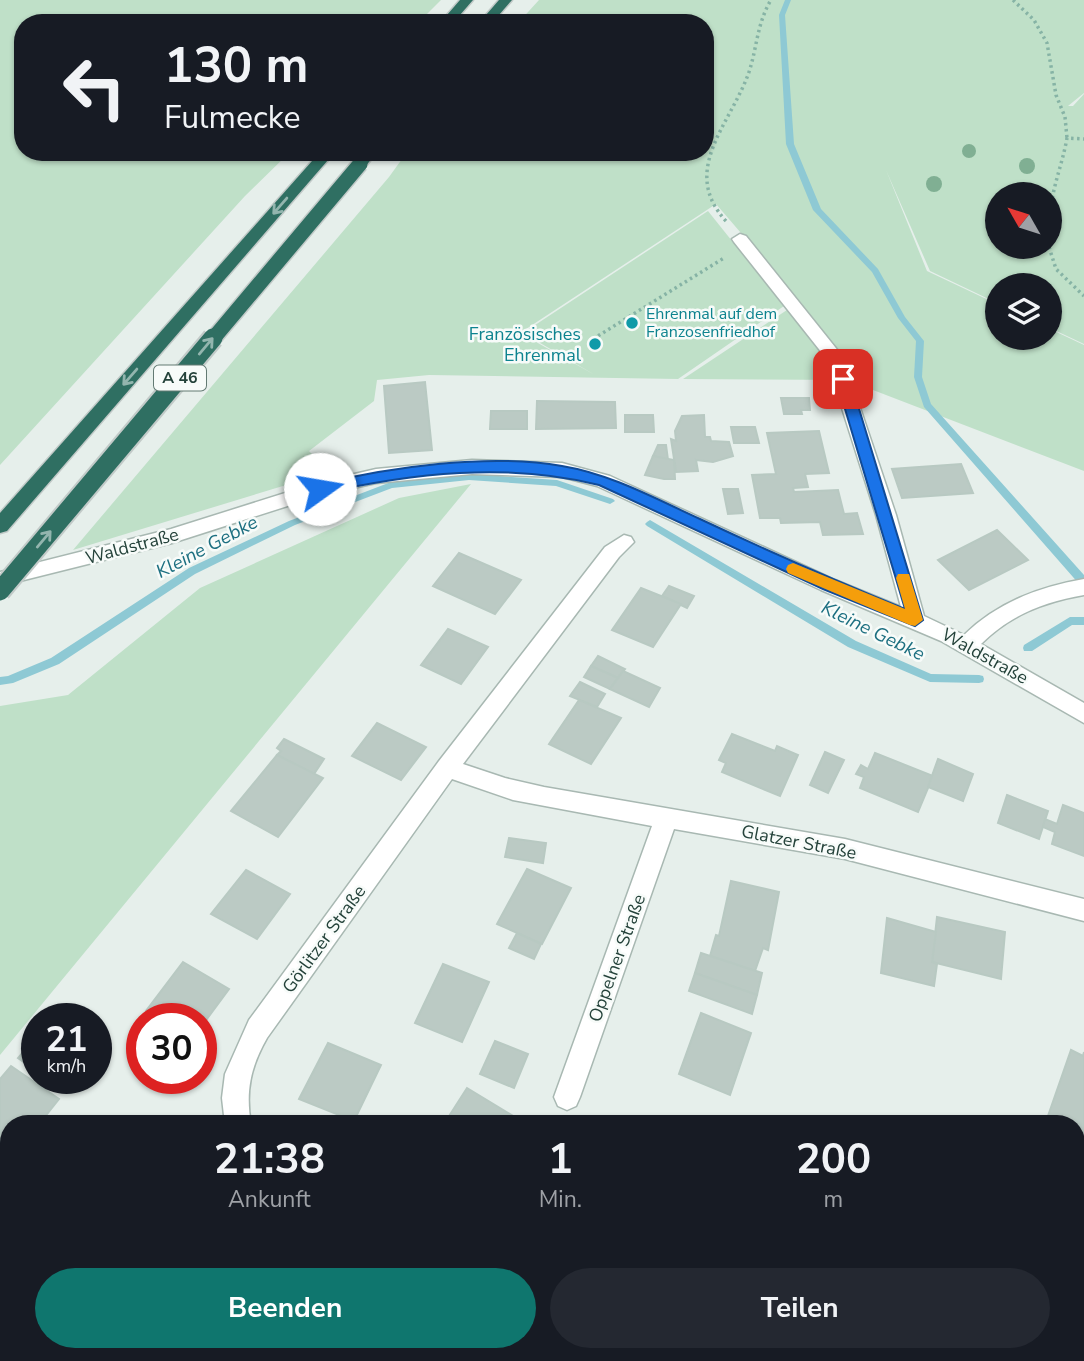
<!DOCTYPE html>
<html lang="de">
<meta charset="utf-8">
<style>
body{margin:0;font-family:"Nunito Sans",sans-serif;background:#242831;color:#f1f3f6;height:100vh;display:flex;flex-direction:column;font-size:26px;white-space:nowrap}
*{box-sizing:border-box;margin:0}
p{font-size:23px;color:#9ea1a6}
.icon{flex:none;width:38px;height:38px;fill:none;stroke:currentColor;stroke-width:2;stroke-linecap:round;stroke-linejoin:round}
.map{position:relative;flex:1;overflow:hidden}
.drawer{position:absolute;left:0px;top:1115px;width:1085px;height:247px;display:flex;flex-direction:column;background:#171b24;border-radius:28px 28px 0 0;box-shadow:0 2px 5px #0004}
.drawer>*{flex:none}
.banner{position:absolute;left:14px;top:14px;width:700px;height:147px;border-radius:28px;box-shadow:0 2px 5px #0004;background:#171b24;color:#f1f3f6;overflow:hidden}
.needle{width:46px;rotate:309deg}
.fabs{position:absolute;left:985px;top:182px;display:grid;gap:14px}
.fabs a{display:grid;place-items:center;width:77px;height:77px;border-radius:50%;background:#171b24;box-shadow:0 2px 5px #0004;font-size:35px}
.speed{position:absolute;left:21px;top:1003px;display:flex;gap:14px;font-size:35px;font-weight:700;text-align:center}
.speed>*{display:grid;place-content:center;width:91px;height:91px;border-radius:50%;background:#171b24;box-shadow:0 2px 5px #0004;line-height:1}
.speed small{font-size:18px;font-weight:400}
.speed .limit{border:10px solid #d22;background:#fff;color:#111}
.pin{position:absolute;display:grid;place-items:center;width:60px;height:60px;color:#fff;margin:-30px;border-radius:14px;box-shadow:0 4px 10px #0006}
.me{position:absolute;width:77px;margin:-38px;rotate:77deg;stroke-linejoin:round;filter:drop-shadow(0 0 5px #0008)}
.turn{display:flex;align-items:center;gap:24px;height:147px;padding:0 35px;font-size:32px}
.turn .icon{width:91px;height:91px;stroke-width:2.5}
.turn b{display:block;font-size:49px;line-height:60px}
.eta{display:flex;justify-content:space-evenly;align-items:center;height:119px;text-align:center}
.eta b{font-size:42px;font-weight:700;line-height:49px}
.primary-button{display:flex;gap:14px;margin-top:auto;padding:14px 35px}
.primary-button a{flex:1;height:80px;border-radius:42px;background:#0f766e;color:#fff;font-size:28px;font-weight:700;line-height:80px;text-align:center}
.primary-button a+a{background:#242831;color:#f1f3f6}
.map>svg:first-child{display:block}
</style>
<div class="map">
<svg width="1084" height="1361" viewBox="0 0 1084 1361">
<rect width="100%" height="100%" fill="#e6efeb"/>
<g fill="#bfe0c8" fill-rule="evenodd">
<path d="M0,0H441L418,23H23V152H290L245,196L0,465Z"/>
<path d="M539,0H1084V93L1068,106H1073L1084,94V344L1050,328V285H998L997,303L930,271L886,170L927,271L997,304L998,338H1050V329L1084,345V471L847,380L683,379L787,310L803,305L716,204L520,333L595,375L523,333L708,211L784,306L678,379L429,375L377,380L374,401L309,451L329,472L73,550L389,177L407,152H705V23H518ZM998,194H1050V247H998Z"/>
<path d="M471,484L0,1055V706L68,695L200,588L399,498Z"/>
<path d="M0,1321L9,1327V1353H44L55,1361H0Z"/>
</g>
<g fill="none" stroke-linecap="round" stroke-linejoin="round">
<g fill="#8ec9d4" fill-rule="evenodd">
<path d="M785,0H791L785,15L794,144L821,209L878,269L905,317L924,341L922,377L931,404L1084,575V586L1080,585L924,407L914,377L916,341L898,318L872,272L813,210L786,144L779,15Z"/>
<path d="M469,474L557,480L613,499L615,501L610,504L556,486L469,480L392,488L295,525L195,574L59,664L13,683L0,685V677L8,676L51,658L189,568L289,521L391,482Z"/>
<path d="M650,520L856,641L931,674L979,675L983,676L984,679L983,682L979,683L930,682L848,647L647,526L645,524L647,522Z"/>
<path d="M1070,617H1084V625H1072L1032,651H1024L1023,648L1024,645Z"/>
</g>
</g>
<g fill="#bbcac4" stroke="#b8c9c2" stroke-width="2">
<path d="M425,382L432,450L389,453L384,386Z"/>
<path d="M781,398H809L810,410H801L802,414H784Z"/>
<path d="M537,401L615,402L616,428L536,429Z"/>
<path d="M491,411H527V429H490Z"/>
<path d="M625,415H653L654,432H625Z"/>
<path d="M704,415L705,437H710L711,441L729,442L733,456L713,462L696,460L698,471L676,472L671,439L676,441L675,431L682,416Z"/>
<path d="M731,427H755L759,443H734Z"/>
<path d="M819,431L829,473L805,474L808,487L793,488L794,492L838,490L844,514L857,513L863,534L823,535L820,522L781,523L780,518H760L752,475L776,474L767,433Z"/>
<path d="M658,445H666L668,460L653,456Z"/>
<path d="M653,456L674,460L675,479H664L645,475Z"/>
<path d="M961,464L973,493L902,498L892,469Z"/>
<path d="M723,489H738L743,513L728,514Z"/>
<path d="M997,530L1028,560L969,590L938,560Z"/>
<path d="M459,553L521,580L495,614L433,586Z"/>
<path d="M669,586L694,596L687,608L662,596Z"/>
<path d="M641,588L681,604L653,647L612,630Z"/>
<path d="M448,629L488,647L461,684L421,665Z"/>
<path d="M598,656L625,669L618,678L591,666Z"/>
<path d="M591,666L618,678L610,689L584,677Z"/>
<path d="M623,671L660,688L649,707L610,689Z"/>
<path d="M580,682L605,694L597,707L570,696Z"/>
<path d="M579,700L621,718L591,764L549,744Z"/>
<path d="M377,723L426,747L401,780L352,756Z"/>
<path d="M732,734L775,751L777,746L798,755L780,796L722,772L726,763L719,760Z"/>
<path d="M284,739L324,759L314,774L277,755L281,751L277,748Z"/>
<path d="M825,752L844,760L828,793L810,785Z"/>
<path d="M875,753L933,776L918,812L860,788L864,777L856,774L861,765L868,769Z"/>
<path d="M277,755L323,778L278,837L231,811Z"/>
<path d="M938,759L973,774L963,801L928,787Z"/>
<path d="M1007,795L1048,811L1039,839L998,823Z"/>
<path d="M1063,805L1084,813V856L1052,844L1055,832L1043,827L1045,819L1057,824Z"/>
<path d="M509,838L546,843L543,863L505,857Z"/>
<path d="M527,869L571,888L542,944L497,924Z"/>
<path d="M246,870L290,894L257,939L211,914Z"/>
<path d="M731,881L779,892L768,950L763,948L755,971L710,956L716,935L719,936Z"/>
<path d="M937,917L1005,932L1001,979L932,962Z"/>
<path d="M887,918L936,932L932,962L937,964L934,986L881,973Z"/>
<path d="M517,933L541,944L534,959L509,948Z"/>
<path d="M701,953L762,973L757,995L695,973Z"/>
<path d="M183,962L229,989L201,1027V1018H160L146,1011Z"/>
<path d="M443,964L489,982L462,1042L415,1023Z"/>
<path d="M695,973L757,995L752,1014L689,991Z"/>
<path d="M701,1013L751,1033L730,1095L679,1074Z"/>
<path d="M37,1036V1062L32,1068L18,1058Z"/>
<path d="M495,1041L528,1054L514,1088L480,1074Z"/>
<path d="M328,1043L381,1065L354,1121L299,1099Z"/>
<path d="M1071,1050L1083,1056L1084,1052V1134L1076,1130V1124H1063L1048,1116Z"/>
<path d="M11,1066L59,1099L44,1118L49,1121L47,1124H9L8,1163L0,1157V1079Z"/>
<path d="M467,1088L523,1122L522,1124H444Z"/>
<path d="M1076,1285L1084,1288L1081,1316L1076,1314Z"/>
<path d="M396,1353H470L483,1361H391Z"/>
<path d="M938,1353H957L971,1361H935Z"/>
<path d="M957,1353H1026L1023,1361H971Z"/>
</g>
<g fill="none" stroke-linecap="round" stroke-linejoin="round">
<g stroke="#a8b8b2" stroke-width="3">
<g id="street">
<path d="M740,234L746,236L843,357L896,515L924,616L964,635C998,602 1039,587 1084,579V595C1044,602 1010,615 981,644L1084,703V723L941,641L821,590L597,486L562,477L472,474L376,483L322,495L172,543L0,586V572L171,529L320,482L376,469L472,460L562,463L610,476L835,580L901,607L876,515L826,358L734,242L732,239Z"/>
<path d="M624,535L631,537L634,542L619,557L463,764L505,778L544,787L845,839L1084,899V921L845,859L674,829L580,1097L576,1106L567,1110L558,1106L554,1097L652,826L513,800L452,779L267,1038C251,1066 245,1091 251,1124H225L222,1098L225,1074L249,1020L439,761L605,547Z"/>
<path d="M300,1353H330L327,1361H296Z"/>
<path d="M544,1353H581L585,1361H547Z"/>
</g>
</g>
<g stroke="#c2cac8" stroke-width="3">
<g id="highway">
<path d="M460,0H473L453,23H440Z"/>
<path d="M499,0H512L492,23H479Z"/>
<path d="M320,152H335L7,531L0,533V513Z"/>
<path d="M362,152H377L365,167H355L353,164Z"/>
</g>
</g>
<g stroke="#86b3a5" stroke-width="3.5" stroke-dasharray="2.5 3.5" stroke-linecap="butt">
<path d="M1013,0L1034,20L1047,43L1056,95L1065,117L1067,138"/>
<path d="M1050,216C1052,187 1062,166 1067,138L1084,139"/>
<path d="M726,221C679,170 731,124 749,72C757,48 757,23 771,0"/>
<path d="M1049,247L1056,269L1084,296"/>
<path d="M593,339L724,258"/>
</g>
<use href="#street" fill="#fff" fill-rule="evenodd"/>
<use href="#highway" fill="#2f6f62" fill-rule="evenodd"/>
<g stroke="#c2cac8" stroke-width="18" stroke-linecap="butt">
<path id="highway-bridge-far1" d="M212,340L360,164"/>
</g>
<g stroke="#c2cac8" stroke-width="23" stroke-linecap="butt">
<path id="highway-bridge" d="M0,591L213,338"/>
</g>
<use href="#highway-bridge-far1" stroke="#2f6f62" stroke-width="15"/>
<use href="#highway-bridge" stroke="#2f6f62" stroke-width="19"/>
</g>
<g fill="#80af93">
<circle cx="969" cy="151" r="7"/>
<circle cx="1027" cy="166" r="8"/>
<circle cx="934" cy="184" r="8"/>
</g>
<defs><path id="oneway-shaft" d="M-6 0H5M1.5-3L5.5 0L1.5 3" fill="none" stroke-width="1.6" stroke-linecap="round" stroke-linejoin="round" transform="scale(1.75)"/></defs>
<g stroke="#93b5ae">
<use href="#oneway-shaft" transform="translate(280 206) rotate(131)"/>
<use href="#oneway-shaft" transform="translate(206 346) rotate(-50)"/>
<use href="#oneway-shaft" transform="translate(130 377) rotate(131)"/>
<use href="#oneway-shaft" transform="translate(44 539) rotate(-50)"/>
</g>
<path fill="#1a73e8" stroke="#114b97" stroke-width="2" d="M843,374L850,379L923,620L915,626L823,589L599,485C508,462 411,473 320,494L313,489L320,484C392,467 488,453 562,466C611,474 656,499 700,519C768,551 836,581 905,609L836,379Z"/>
<path fill="#f59e0b" d="M793,563L905,609L896,578L898,574H909L923,620L915,626L910,625L788,573L786,569L788,565Z"/>
<g fill="#0f9aa8" stroke="#f7fbf9" stroke-width="2.5">
<circle cx="632" cy="323" r="7"/>
<circle cx="595" cy="344" r="7"/>
</g>
<g text-anchor="middle" dominant-baseline="central" stroke-width="5" stroke-linejoin="round" paint-order="stroke">
<g font-size="16" fill="#0d838f" stroke="#f7fbf9" text-anchor="start">
<text x="646" y="314">Ehrenmal auf dem<tspan x="646" dy="18">Franzosenfriedhof</tspan></text>
</g>
<rect fill="#f7fbf9" stroke="#637a73" stroke-width="2" x="154" y="365.5" width="52" height="25" rx="5"/>
<g font-size="16" font-weight="bold" fill="#24423a">
<text x="180" y="378">A 46</text>
</g>
<g font-size="18" fill="#0d838f" stroke="#f7fbf9" text-anchor="end">
<text x="581" y="334">Französisches<tspan x="581" dy="21">Ehrenmal</tspan></text>
</g>
<g font-size="18" fill="#24423a" stroke="#f7fbf9">
<text transform="translate(132 546) rotate(-15)">Waldstraße</text>
<text transform="translate(985 656) rotate(29)">Waldstraße</text>
<text transform="translate(799 842) rotate(11)">Glatzer Straße</text>
<text transform="translate(324 939) rotate(-54)">Görlitzer Straße</text>
<text transform="translate(617 958) rotate(-70)">Oppelner Straße</text>
</g>
<g font-size="19" font-style="italic" fill="#1c6f80" stroke="#f7fbf9">
<text transform="translate(207 547) rotate(-28)">Kleine Gebke</text>
<text transform="translate(873 631) rotate(26)">Kleine Gebke</text>
</g>
</g>
</svg>
<div class="fabs">
<a><svg class="needle" viewBox="-14 -14 28 28"><path d="M0-13l5 13h-10z" fill="#e53935"/><path d="M0 13l5-13h-10z" fill="#9ea1a6"/></svg></a>
<a><svg class="icon" aria-label="layers" viewBox="0 0 24 24"><path d="M12 4l9 5-9 5-9-5zM3 14l9 5 9-5"/></svg></a>
</div>
<div class="speed"><div>21<small>km/h</small></div><div class="limit">30</div></div>
<div class="pin" style="left:843px;top:379px;background:#d93025"><svg class="icon" aria-label="arrive" viewBox="0 0 24 24"><path d="M6 21V4h12l-3 4 3 4H6"/></svg></div>
<svg class="me" style="left:320px;top:489px" viewBox="-20 -20 40 40"><circle r="19" fill="#fff"/><path d="M0-13L10 11 0 6-10 11z" fill="#1a73e8"/></svg>
<div class="banner">
<div class="turn"><svg class="icon" aria-label="left" viewBox="0 0 24 24"><path d="M17 20v-9H6M10 6l-5 5 5 5"/></svg><div><b>130 m</b>Fulmecke</div></div>
</div>
<section class="drawer">
<div class="eta">
<div><b>21:38</b><p>Ankunft</p></div>
<div><b>1</b><p>Min.</p></div>
<div><b>200</b><p>m</p></div>
</div>
<div class="primary-button"><a>Beenden</a><a>Teilen</a></div>
</section>
</div>
